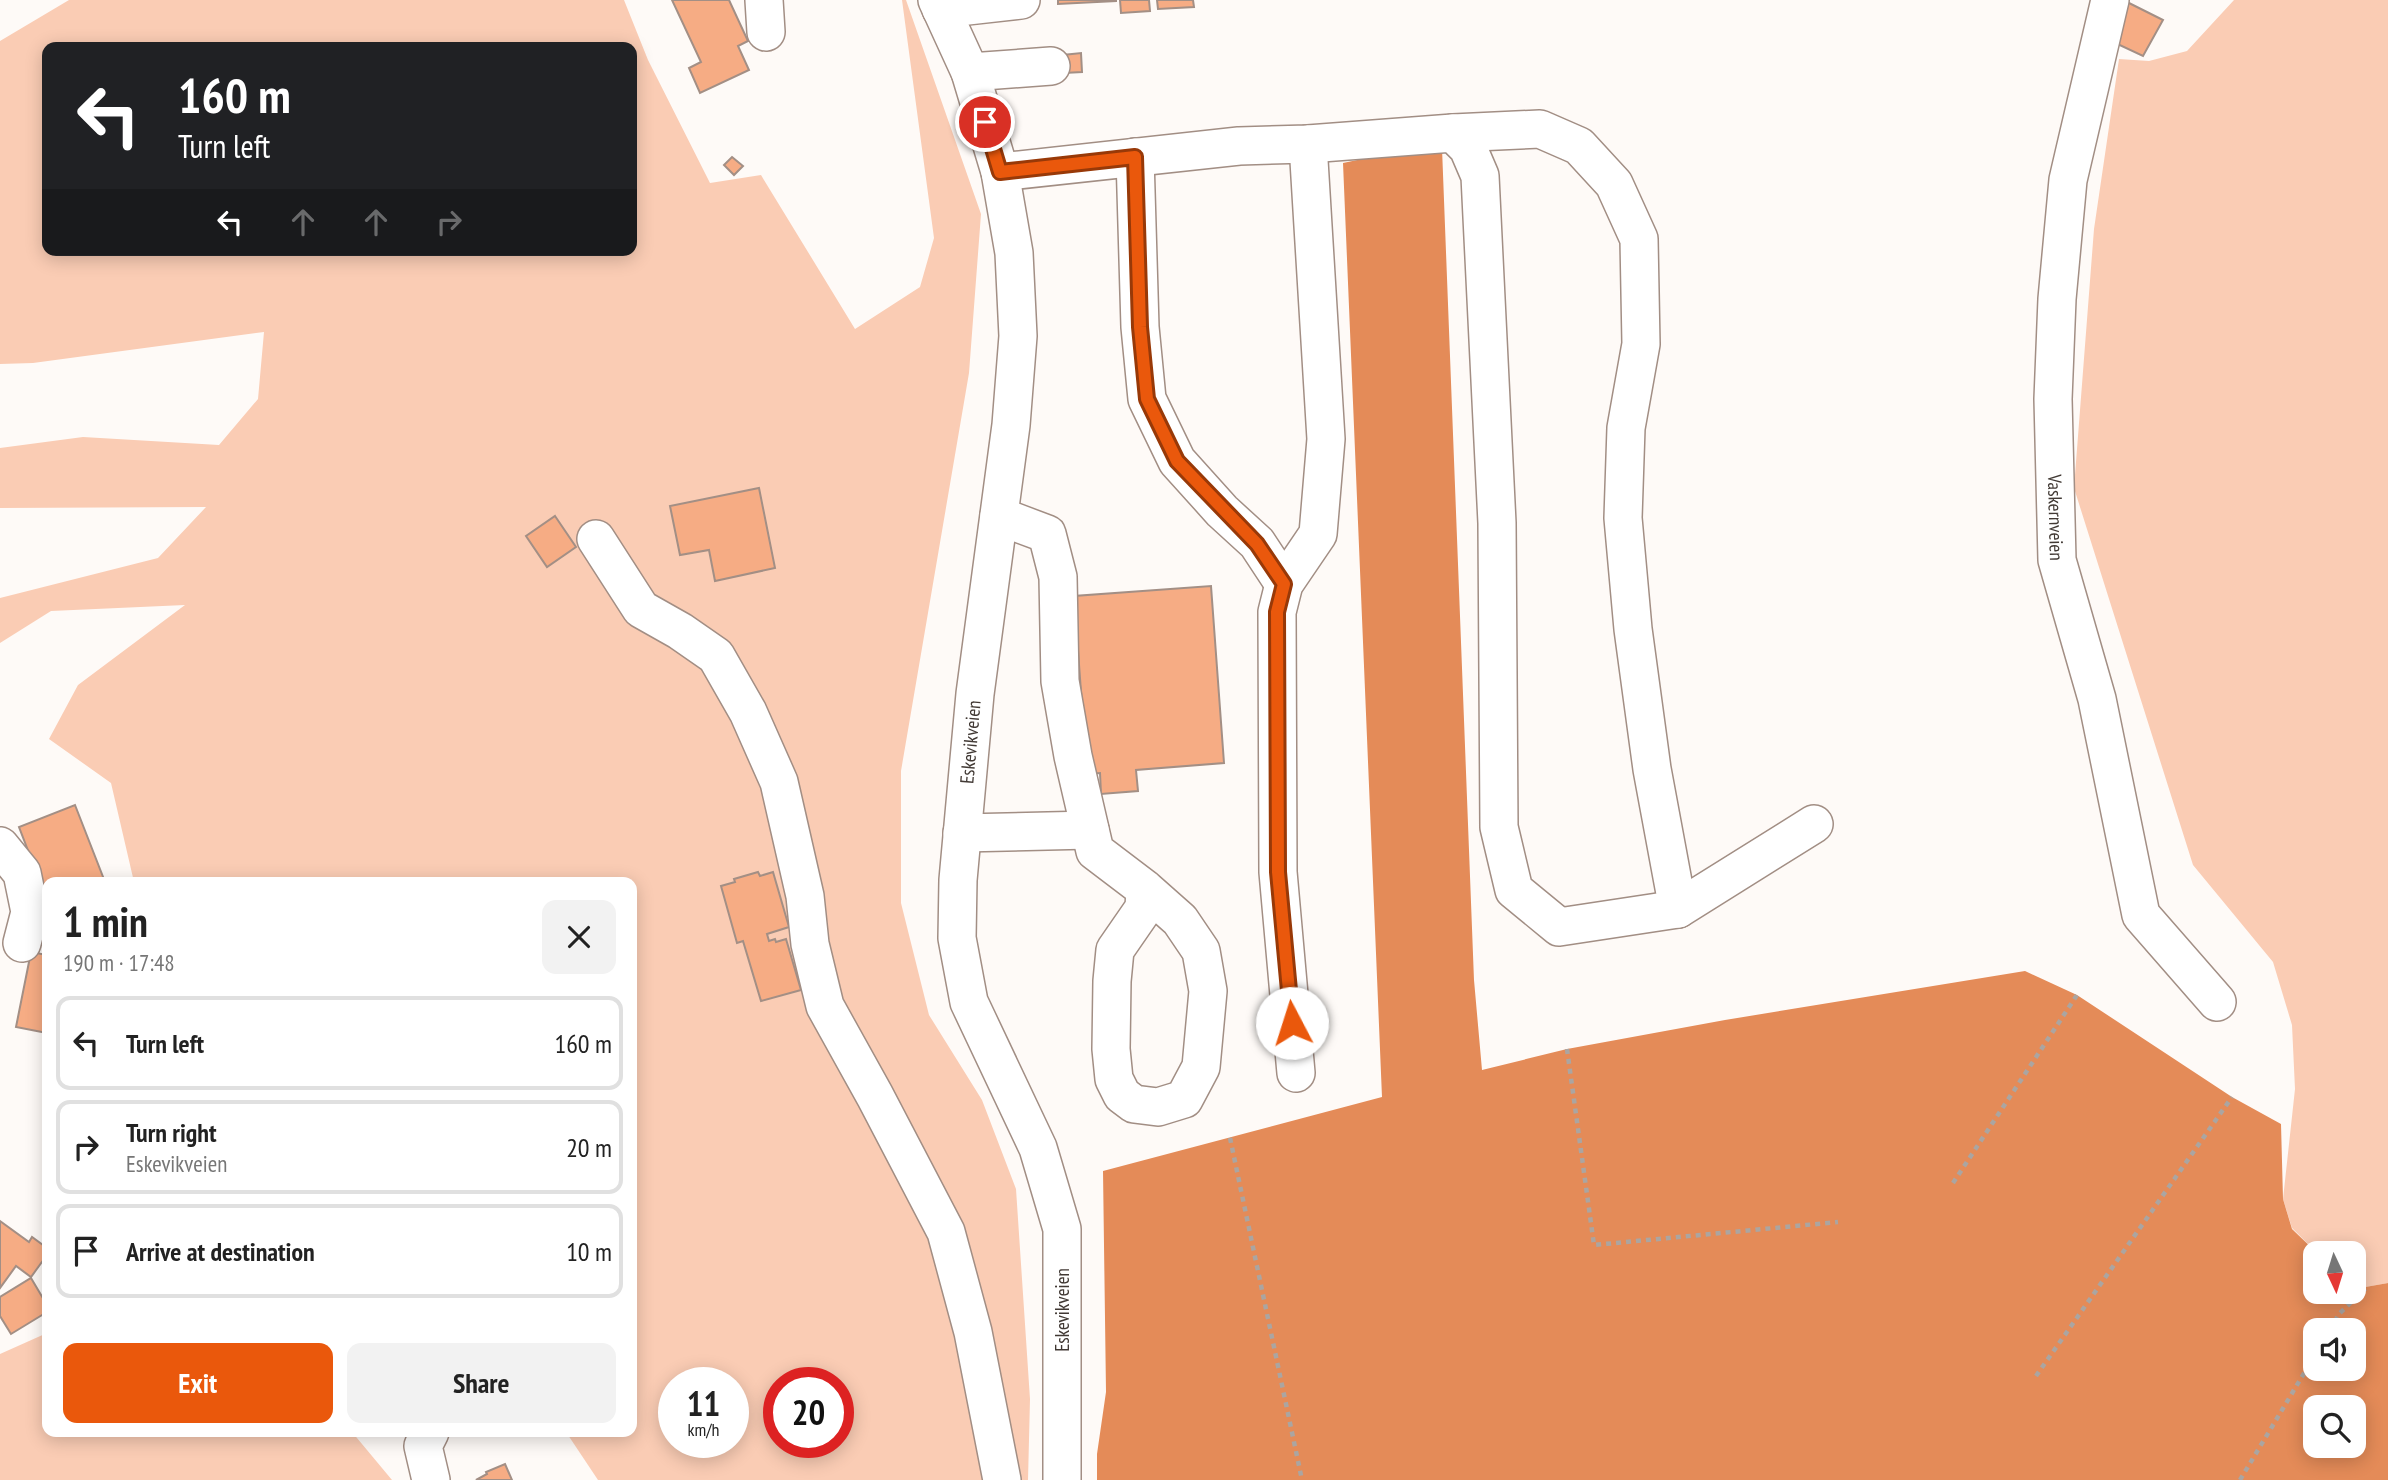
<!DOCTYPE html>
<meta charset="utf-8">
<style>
body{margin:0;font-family:"PT Sans Narrow",sans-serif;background:#f2f2f2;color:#222;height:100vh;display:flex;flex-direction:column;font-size:26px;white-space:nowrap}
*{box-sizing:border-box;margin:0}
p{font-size:23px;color:#767676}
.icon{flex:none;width:38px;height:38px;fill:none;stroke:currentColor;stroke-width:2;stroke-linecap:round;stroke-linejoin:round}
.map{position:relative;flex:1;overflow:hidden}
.sheet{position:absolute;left:42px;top:877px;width:595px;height:560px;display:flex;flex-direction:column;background:#fff;border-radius:14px;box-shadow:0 4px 18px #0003}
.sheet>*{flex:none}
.guide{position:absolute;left:42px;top:42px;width:595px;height:214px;border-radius:14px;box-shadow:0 4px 18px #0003;background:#202124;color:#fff;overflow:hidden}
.needle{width:46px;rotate:176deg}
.tools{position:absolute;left:2303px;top:1241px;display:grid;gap:14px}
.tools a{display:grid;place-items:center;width:63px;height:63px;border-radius:14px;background:#fff;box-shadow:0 4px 18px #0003;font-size:35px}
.speed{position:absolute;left:658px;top:1367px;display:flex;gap:14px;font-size:35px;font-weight:700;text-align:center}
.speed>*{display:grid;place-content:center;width:91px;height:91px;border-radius:50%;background:#fff;box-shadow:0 4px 18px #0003;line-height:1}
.speed small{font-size:18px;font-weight:400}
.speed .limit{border:10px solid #d22;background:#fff;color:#111}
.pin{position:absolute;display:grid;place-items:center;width:60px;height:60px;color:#fff;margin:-30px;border:4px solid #fff;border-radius:50%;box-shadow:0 2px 7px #0007}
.me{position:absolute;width:77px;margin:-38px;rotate:355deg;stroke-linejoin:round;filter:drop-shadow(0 0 5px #0008)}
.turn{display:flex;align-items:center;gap:24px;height:147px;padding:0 21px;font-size:32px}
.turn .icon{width:91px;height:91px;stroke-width:2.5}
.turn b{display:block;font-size:49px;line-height:60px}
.lanes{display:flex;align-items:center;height:66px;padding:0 21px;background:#0003;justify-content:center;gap:35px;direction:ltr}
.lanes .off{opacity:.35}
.round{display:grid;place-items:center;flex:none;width:74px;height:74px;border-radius:14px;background:#f2f2f2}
.headline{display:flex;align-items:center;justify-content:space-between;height:119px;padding:0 21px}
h1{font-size:42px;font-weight:700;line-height:52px}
.cta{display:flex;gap:14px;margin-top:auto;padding:14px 21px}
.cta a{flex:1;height:80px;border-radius:14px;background:#ea580c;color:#fff;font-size:28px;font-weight:700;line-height:80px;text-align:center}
.cta a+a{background:#f2f2f2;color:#222}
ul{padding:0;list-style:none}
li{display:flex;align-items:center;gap:21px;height:94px;margin:0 14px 10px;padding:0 7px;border:4px solid #e0e0e0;border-radius:14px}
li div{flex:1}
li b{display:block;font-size:26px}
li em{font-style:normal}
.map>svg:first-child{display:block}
</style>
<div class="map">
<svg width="2388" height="1480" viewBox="0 0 2388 1480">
<rect width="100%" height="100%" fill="#fefaf7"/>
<g fill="#faccb4" fill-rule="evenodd">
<path d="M69,0H624L648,60L710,183L761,175L855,329L920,287L934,238L902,0H906L981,214L969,373L901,771V903L929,1015L982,1100L1016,1189L1030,1399L1028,1480H598L566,1432H632V882H134L111,783L49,739L78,685L185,605L51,611L0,643V598L158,558L206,507L0,508V448L83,437L219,445L258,399L264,332L33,363L0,364V41ZM47,47H632V250H47ZM674,1382H733V1442H674ZM779,1382H838V1442H779Z"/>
<path d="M2234,0H2388V1283L2354,1289V1253H2317L2292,1228L2283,1199L2295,1089L2292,1025L2273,962L2193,865L2074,488L2094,229L2119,59L2149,61L2187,51Z"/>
<path d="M47,1333V1432H352L392,1480H0V1354Z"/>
</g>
<path fill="#e48b58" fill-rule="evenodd" d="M1442,148L1474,980L1482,1070L1567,1049L1725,1020L2025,971L2077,995L2232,1097L2281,1124L2283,1199L2292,1229L2317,1253L2315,1292H2354V1289L2388,1283V1480H1097V1454L1106,1392L1103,1171L1382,1097L1343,163L1395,152ZM2315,1330H2354V1368H2315ZM2315,1407H2354V1446H2315Z"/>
<g fill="#f6ac84" stroke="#a38f85" stroke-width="2">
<path d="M672,0H729L748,41L738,46L749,70L700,93L689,68L701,62Z"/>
<path d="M1058,0H1116V1L1058,4Z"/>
<path d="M1120,0H1149L1150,11L1121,13Z"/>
<path d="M1157,0H1193L1194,7L1158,9Z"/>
<path d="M2127,2L2163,20L2143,56L2111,41Z"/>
<path d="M1081,53L1082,72L1064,73L1063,55Z"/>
<path d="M732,157L743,166L734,175L724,165Z"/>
<path d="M759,488L775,568L715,581L709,550L680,555L670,506Z"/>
<path d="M555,516L576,547L547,567L526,536Z"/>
<path d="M1211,586L1224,763L1136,770L1138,791L1101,794L1100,773L1087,774L1074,596Z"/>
<path d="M75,805L105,882H47V900L19,827Z"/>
<path d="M758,872L760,876L773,872L789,927L767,934L769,941L775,939L776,942L786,939L801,990L761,1001L743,941L737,943L721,886L735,882L734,879Z"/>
<path d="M31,952L47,955V1033L16,1027Z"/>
<path d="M0,1221L29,1242L32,1237L47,1248V1255L31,1277L16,1266L0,1288Z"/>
<path d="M31,1278L47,1305V1312L11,1334L0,1316V1297Z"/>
<path d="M505,1464L512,1480H476L487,1474L486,1472Z"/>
</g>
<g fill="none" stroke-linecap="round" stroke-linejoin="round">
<g stroke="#a28e84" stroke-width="40">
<g id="minor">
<path d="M764,0L766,32"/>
<path d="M937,0L970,72L1000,172L1014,253L1018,336L1011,425L975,694L958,880L957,938L969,1002L1038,1148L1062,1229V1480"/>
<path id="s1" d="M2110,0L2068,180L2057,299L2053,399L2057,560L2097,699L2141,915L2217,1002"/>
<path d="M941,9L1021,0"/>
<path d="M970,72L1051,66"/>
<path d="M1453,133L1540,129L1579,146L1614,184L1639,239L1641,344L1626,428L1623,518L1633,629L1652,769L1678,909"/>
<path d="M1135,157L1140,327L1147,399L1177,461L1222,511L1257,543L1284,584"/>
<path d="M1000,172L1239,146L1308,144L1453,133L1468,148L1480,176L1497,523L1499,827L1514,890L1559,927L1678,909L1814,824"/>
<path d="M999,516L1047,534L1058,577L1060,681L1073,756L1095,851L1145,889L1180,920L1201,951L1208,991L1201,1067L1184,1099L1158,1107L1134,1104L1122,1095L1114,1079L1111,1049L1112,981L1115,950L1144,908L1145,889"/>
<path d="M596,539L641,609L680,631L716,656L748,712L779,782L805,896L810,944L825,1006L875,1096L946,1232L973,1332L1002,1480"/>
<path d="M962,833L1090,830"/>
<path d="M0,846L22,873L30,912L22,943"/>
<path d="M1296,1073L1278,872L1277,612L1284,584L1318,534L1326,439L1308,144"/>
<path d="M430,1432L423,1446L431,1480"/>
</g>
</g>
<g stroke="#aba5a1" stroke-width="4.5" stroke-dasharray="5 5" stroke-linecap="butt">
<path d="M1567,1049L1594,1245L1838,1222"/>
<path d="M1230,1138L1302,1480"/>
<path d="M1953,1183L2077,995"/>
<path d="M2330,1330L2339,1314L2367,1287"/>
<path d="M2036,1376L2232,1097"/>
<path d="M2240,1480L2315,1355"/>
</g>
<use href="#minor" stroke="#fff" stroke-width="37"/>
</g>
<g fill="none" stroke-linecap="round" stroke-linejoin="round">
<g stroke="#983908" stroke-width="18">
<path id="route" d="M985,122L1000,172L1135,157L1140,327L1147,399L1177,461L1257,544L1284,584L1277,612L1278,872L1292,1023"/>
</g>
<use href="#route" stroke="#ea580c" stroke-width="12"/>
</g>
<g text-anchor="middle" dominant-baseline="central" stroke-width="5" stroke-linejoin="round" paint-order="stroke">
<g font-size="19" fill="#413934" stroke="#fff">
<text stroke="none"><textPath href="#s1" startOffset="523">Vaskernveien</textPath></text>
<text transform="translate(970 742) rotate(-85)">Eskevikveien</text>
<text transform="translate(1062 1310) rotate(-90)">Eskevikveien</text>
</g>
</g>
</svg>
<div class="tools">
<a><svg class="needle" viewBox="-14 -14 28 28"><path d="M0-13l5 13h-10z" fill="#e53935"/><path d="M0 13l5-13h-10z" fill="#767676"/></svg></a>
<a><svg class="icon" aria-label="sound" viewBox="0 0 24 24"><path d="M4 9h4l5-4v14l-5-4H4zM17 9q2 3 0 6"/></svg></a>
<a><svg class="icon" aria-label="search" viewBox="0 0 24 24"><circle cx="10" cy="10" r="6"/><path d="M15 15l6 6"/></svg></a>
</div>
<div class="speed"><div>11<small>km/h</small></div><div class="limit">20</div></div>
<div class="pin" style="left:985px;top:122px;background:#d93025"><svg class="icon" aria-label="arrive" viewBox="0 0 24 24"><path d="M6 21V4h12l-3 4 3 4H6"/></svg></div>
<svg class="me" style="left:1292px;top:1023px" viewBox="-20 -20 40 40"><circle r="19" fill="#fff"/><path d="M0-13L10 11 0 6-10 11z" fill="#ea580c"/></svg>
<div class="guide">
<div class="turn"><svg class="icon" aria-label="left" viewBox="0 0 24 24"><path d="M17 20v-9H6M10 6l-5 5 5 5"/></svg><div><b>160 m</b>Turn left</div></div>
<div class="lanes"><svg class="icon" aria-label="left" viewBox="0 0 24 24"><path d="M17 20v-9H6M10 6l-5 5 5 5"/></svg><svg class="icon off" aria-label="ahead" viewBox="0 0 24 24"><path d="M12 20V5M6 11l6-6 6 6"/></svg><svg class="icon off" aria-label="ahead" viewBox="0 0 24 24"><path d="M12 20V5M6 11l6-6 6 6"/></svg><svg class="icon off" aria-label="right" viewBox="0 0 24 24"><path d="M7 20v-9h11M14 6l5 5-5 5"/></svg></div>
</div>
<section class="sheet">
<div class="headline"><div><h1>1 min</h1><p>190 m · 17:48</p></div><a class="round"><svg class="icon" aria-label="close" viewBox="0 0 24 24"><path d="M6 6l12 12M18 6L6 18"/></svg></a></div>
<ul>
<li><svg class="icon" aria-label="left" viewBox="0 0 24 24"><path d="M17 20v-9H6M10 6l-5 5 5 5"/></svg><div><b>Turn left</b></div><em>160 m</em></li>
<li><svg class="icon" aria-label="right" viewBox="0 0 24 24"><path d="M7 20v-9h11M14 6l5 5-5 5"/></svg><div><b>Turn right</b><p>Eskevikveien</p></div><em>20 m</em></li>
<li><svg class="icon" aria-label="arrive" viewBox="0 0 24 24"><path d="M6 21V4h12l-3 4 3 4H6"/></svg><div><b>Arrive at destination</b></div><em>10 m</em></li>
</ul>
<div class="cta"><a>Exit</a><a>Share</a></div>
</section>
</div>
